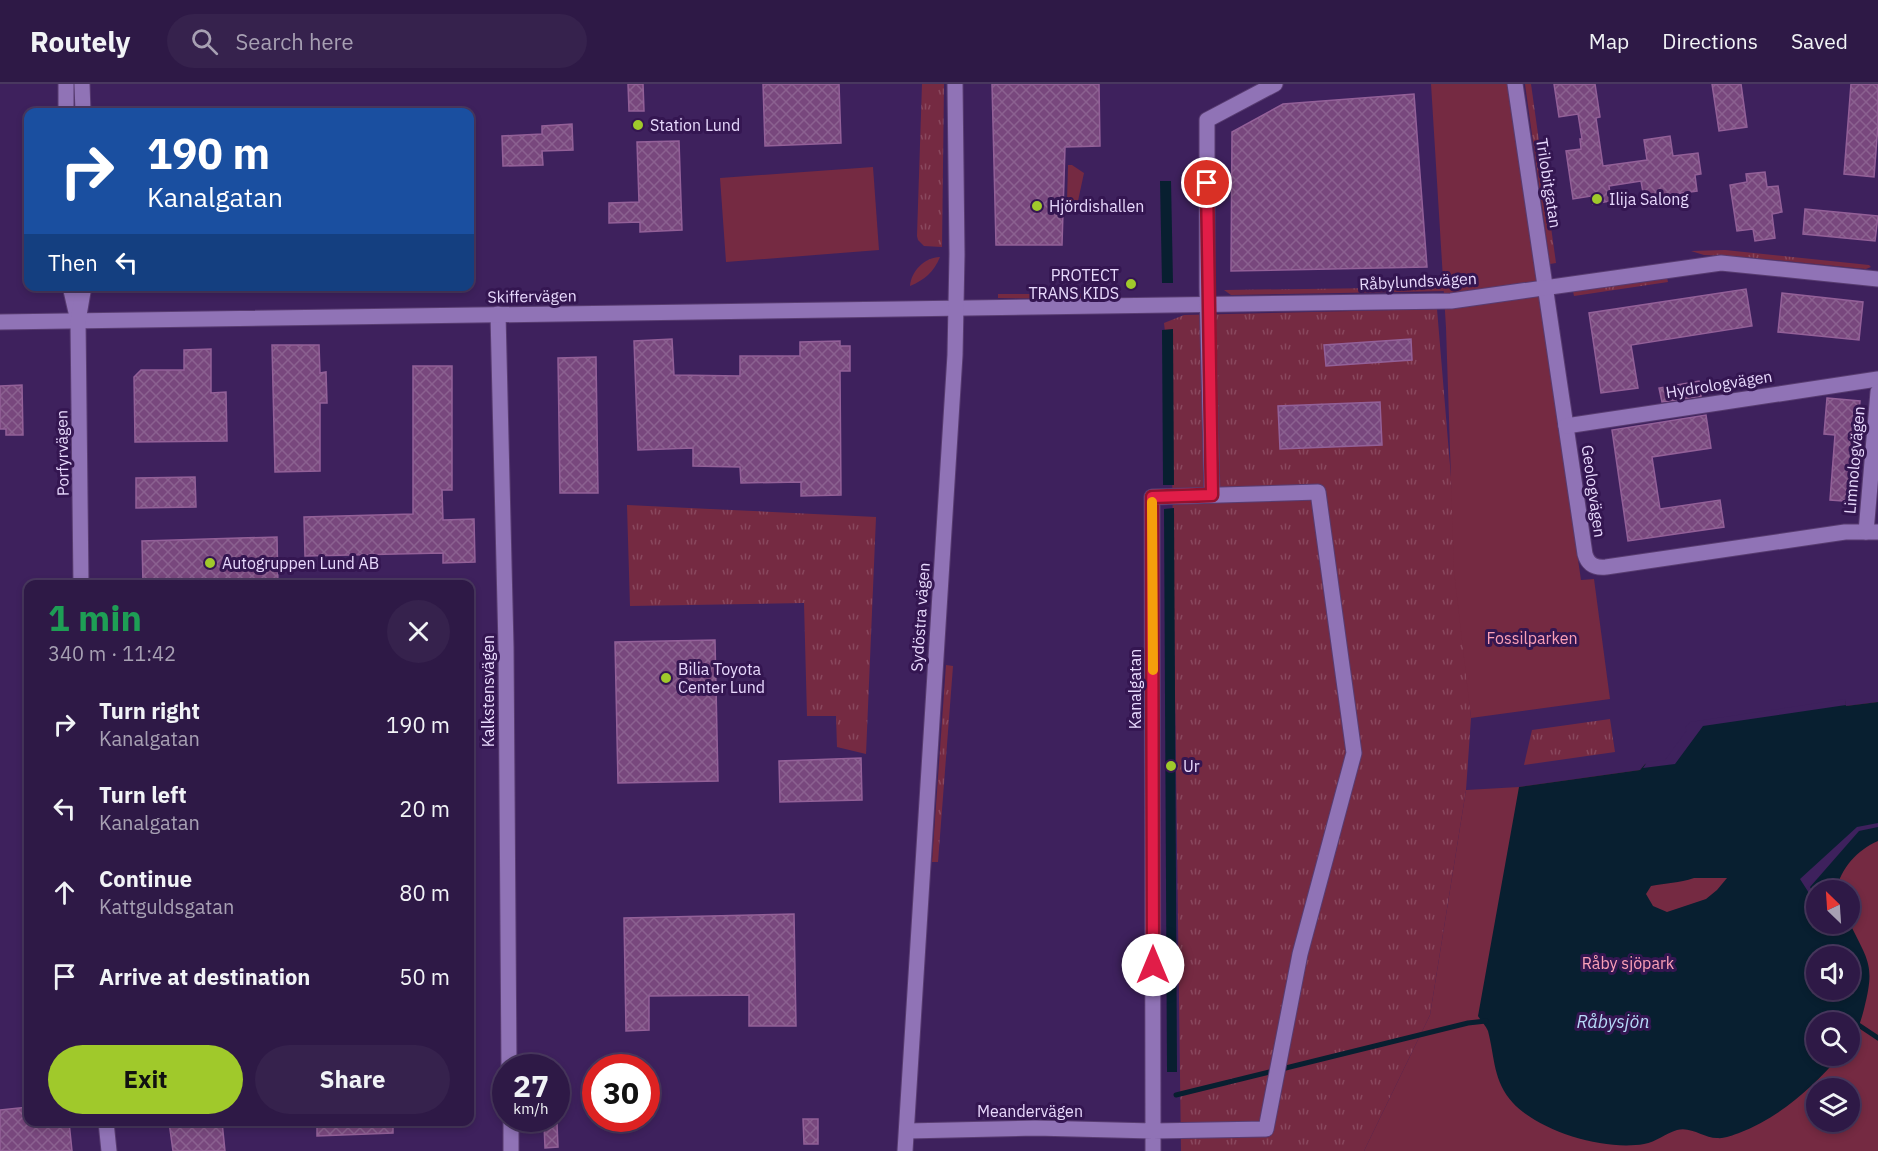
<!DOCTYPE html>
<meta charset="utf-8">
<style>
body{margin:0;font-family:"IBM Plex Sans",sans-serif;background:#36224d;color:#f1f3f6;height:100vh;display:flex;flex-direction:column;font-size:22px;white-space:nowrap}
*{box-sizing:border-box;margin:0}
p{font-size:20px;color:#a7a0b3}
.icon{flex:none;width:33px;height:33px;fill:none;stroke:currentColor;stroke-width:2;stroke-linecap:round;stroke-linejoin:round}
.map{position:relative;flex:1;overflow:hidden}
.side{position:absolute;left:24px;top:496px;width:450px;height:546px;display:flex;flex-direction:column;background:#2e1946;border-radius:12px;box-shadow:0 3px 9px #0003,0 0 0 2px #49385f}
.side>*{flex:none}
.top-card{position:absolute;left:24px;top:24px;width:450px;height:183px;border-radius:12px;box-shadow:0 3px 9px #0003,0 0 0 2px #49385f;background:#1a4fa0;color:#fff;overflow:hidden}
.needle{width:39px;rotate:335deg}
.buttons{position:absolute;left:1806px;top:796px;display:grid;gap:12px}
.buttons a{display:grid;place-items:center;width:54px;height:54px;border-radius:50%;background:#2e1946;box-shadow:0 3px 9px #0003,0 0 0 2px #49385f;font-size:30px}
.speed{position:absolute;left:492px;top:970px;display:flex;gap:12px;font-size:30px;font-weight:700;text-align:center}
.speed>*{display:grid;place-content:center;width:78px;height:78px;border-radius:50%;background:#2e1946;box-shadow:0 3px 9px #0003,0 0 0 2px #49385f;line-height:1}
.speed small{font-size:15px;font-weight:400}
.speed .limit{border:9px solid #d22;background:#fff;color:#111}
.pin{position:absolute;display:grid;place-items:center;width:51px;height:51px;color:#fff;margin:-26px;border:3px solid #fff;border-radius:50%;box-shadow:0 2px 6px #0007}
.me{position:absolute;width:66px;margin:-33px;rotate:0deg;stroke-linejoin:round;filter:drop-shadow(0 0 4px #0008)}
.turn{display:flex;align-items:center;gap:21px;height:126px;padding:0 24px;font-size:27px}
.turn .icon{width:78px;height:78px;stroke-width:2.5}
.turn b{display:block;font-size:42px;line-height:51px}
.then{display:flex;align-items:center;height:57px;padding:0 24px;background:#0003;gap:12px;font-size:22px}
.round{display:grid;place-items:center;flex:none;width:63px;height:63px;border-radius:32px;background:#36224d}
.overview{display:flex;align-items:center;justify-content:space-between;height:102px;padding:0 24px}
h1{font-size:36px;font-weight:800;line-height:45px;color:#1e9e55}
.primary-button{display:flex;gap:12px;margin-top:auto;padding:12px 24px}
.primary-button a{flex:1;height:69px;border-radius:36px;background:#a0c92b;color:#111;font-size:24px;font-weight:800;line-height:69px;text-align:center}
.primary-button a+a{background:#36224d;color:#f1f3f6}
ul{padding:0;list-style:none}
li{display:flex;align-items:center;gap:18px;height:84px;padding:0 24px}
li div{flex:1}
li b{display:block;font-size:22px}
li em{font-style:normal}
header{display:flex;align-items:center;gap:36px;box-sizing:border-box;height:84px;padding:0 30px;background:#2e1946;border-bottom:2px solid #49385f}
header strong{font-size:28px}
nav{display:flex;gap:33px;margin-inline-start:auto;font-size:21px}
.search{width:420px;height:54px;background:#36224d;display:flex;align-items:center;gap:15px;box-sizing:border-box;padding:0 21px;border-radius:33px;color:#a7a0b3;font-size:22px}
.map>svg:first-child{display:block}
</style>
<header>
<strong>Routely</strong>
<div class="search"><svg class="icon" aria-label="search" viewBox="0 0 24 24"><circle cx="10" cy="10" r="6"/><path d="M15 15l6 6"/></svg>Search here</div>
<nav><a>Map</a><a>Directions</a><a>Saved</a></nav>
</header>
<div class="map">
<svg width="1878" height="1067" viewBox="0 0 1878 1067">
<defs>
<pattern id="grass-tufts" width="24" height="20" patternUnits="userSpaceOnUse" patternTransform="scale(1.5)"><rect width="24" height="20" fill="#752a42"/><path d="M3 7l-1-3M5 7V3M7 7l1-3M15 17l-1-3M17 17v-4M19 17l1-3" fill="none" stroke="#89485e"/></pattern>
<pattern id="building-cross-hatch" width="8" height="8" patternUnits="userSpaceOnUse" patternTransform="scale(1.5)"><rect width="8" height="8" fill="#78477d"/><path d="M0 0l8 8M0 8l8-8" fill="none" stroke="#8b6190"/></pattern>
</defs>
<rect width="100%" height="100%" fill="#3e215d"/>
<g fill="url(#grass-tufts)">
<path d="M922,0H944L942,163L924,162L918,156L917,152Z"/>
<path d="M1525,0H1531L1556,179L1550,180Z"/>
<path d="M1725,166L1869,181L1871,183L1866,185L1745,173L1704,171L1691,167Z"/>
<path d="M940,173C934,188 924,196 910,202C911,187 925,173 940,173Z"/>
<path d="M1667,194L1668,198L1574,212L1573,207Z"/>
<path d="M1450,203V207L1231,211L1224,206Z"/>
<path d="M998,210H1092L1091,215L998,214Z"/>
<path d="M1437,225L1471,634L1466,706L1430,931L1364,1067H1181L1171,300L1164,239L1184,231Z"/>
<path d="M627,421L876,433L866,670L837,663L836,632H807L804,519L630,522Z"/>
<path d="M946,581L953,582L938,778H932Z"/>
<path d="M1610,635L1615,668L1524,681L1532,646Z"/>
</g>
<g fill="#752a42" fill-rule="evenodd">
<path d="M1431,0H1509L1581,496L1594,495L1610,615L1471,634L1454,487L1446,244Z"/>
<path d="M1068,81H1072L1084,89L1078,117L1067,118Z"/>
<path d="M873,83L879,166L726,178L720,94Z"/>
<path d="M1845,617L1846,622L1878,618V1067H1364L1430,931L1466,706L1519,703L1640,686L1645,680L1665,677ZM1816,807H1850V840H1816ZM1816,873H1850V906H1816ZM1816,939H1850V972H1816ZM1816,1005H1850V1038H1816Z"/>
</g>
<g fill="#081f30" fill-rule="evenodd">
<path d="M1160,97H1171L1173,199H1162Z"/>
<path d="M1173,245L1174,401H1163L1162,246Z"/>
<path d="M1174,424L1177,988H1167L1164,425Z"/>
<path d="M1845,617L1846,622L1878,618V757C1857,766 1841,784 1836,807H1816V840H1850C1869,878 1875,882 1864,925C1861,937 1857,949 1850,960V939H1816V972H1840C1812,1004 1780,1033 1739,1049C1733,1051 1724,1055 1717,1054C1704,1054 1691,1042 1677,1046C1666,1049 1656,1058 1644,1060C1605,1067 1540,1048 1513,1019C1493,997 1495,974 1488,947C1486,942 1481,937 1478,932L1519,703L1640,686L1645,680L1665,677L1693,640ZM1694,794H1727L1717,806L1706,815L1667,828L1653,822L1646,810L1651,802C1666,799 1679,799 1694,794ZM1816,873H1850V906H1816Z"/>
</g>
<g fill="#3e215d">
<path d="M1845,615L1846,621L1703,642L1675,680L1643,684L1647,678L1665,676L1687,646L1685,644L1690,638Z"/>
<path d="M1878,739V743L1859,747L1810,803L1816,813V820L1800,795L1857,743Z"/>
</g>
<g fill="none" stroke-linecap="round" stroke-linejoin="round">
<g stroke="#081f30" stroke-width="5">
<path d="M1854,938L1878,954"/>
<path d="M1176,1011L1468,939L1486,937"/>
</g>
</g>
<g fill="url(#building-cross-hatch)" stroke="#936098" stroke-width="1.5">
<path d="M628,0H643L644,27H629Z"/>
<path d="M763,0H839L841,59L765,62Z"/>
<path d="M992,0H1099L1100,62L1065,63L1062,161H996Z"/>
<path d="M1554,0H1595L1600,33L1596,34L1603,82L1647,76L1644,56L1670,52L1673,72L1698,69L1701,90L1695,91L1697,107L1644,114L1641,97L1609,102L1611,117L1593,120L1591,112L1573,115L1566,67L1581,65L1580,55H1582L1578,30L1559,33Z"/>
<path d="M1712,0H1741L1747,43L1719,47Z"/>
<path d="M1851,0H1878V41L1874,93L1844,90Z"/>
<path d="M1414,10L1427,183L1231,187L1232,48L1283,20Z"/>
<path d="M572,40L573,66L542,67L543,81L503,82L502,52L542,50V42Z"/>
<path d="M679,57L682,146L640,148V138L609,139V119L639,118L637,58Z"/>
<path d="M1765,88L1767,103L1778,102L1782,128L1772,130L1775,154L1755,157L1753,145L1737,147L1730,101L1747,98L1746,90Z"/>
<path d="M1805,125L1878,132L1875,157L1803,150Z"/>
<path d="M1746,205L1752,242L1631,261L1638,304L1601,309L1589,229Z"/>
<path d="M1782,209L1863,218L1859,256L1778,248Z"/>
<path d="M672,255L674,291L740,292V272H800V258L840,257V262H850V287H840L841,411L801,412V398L741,399L740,383L693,382V364L638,366L634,257Z"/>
<path d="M1411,255L1412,276L1326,282L1324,261Z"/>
<path d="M272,261H319L320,289L326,288L327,319H320V387L275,388Z"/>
<path d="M211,265V309L226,308L227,357L135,358L134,293L141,286H184V266Z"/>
<path d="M596,273L598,409H560L558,274Z"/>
<path d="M413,282H452V406H442L443,436L474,435L475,478L443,479V469L305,472L304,433L413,430Z"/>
<path d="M1699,297L1701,312L1662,318L1659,304Z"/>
<path d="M22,301L23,351H6V345H0V302Z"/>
<path d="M1827,314L1860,317L1857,350H1862L1857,418L1830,416L1835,351L1824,350Z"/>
<path d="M1380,318L1382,361L1280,365L1278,322Z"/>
<path d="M1706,331L1711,364L1652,373L1660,425L1720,416L1724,443L1628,457L1612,346Z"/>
<path d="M195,393L196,423L136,424V394Z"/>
<path d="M277,453L278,501H143L142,457Z"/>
<path d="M715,556L718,697L618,699L615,558Z"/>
<path d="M861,674L862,716L780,718L779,677Z"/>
<path d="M794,830L796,942H749V911L649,912V946L626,947L624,834Z"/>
<path d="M28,1023V1038H69L72,1067H0V1026Z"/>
<path d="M803,1035H818V1060H804Z"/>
<path d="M169,1038H222L225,1067H173Z"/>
<path d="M317,1038H393V1049L317,1052Z"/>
<path d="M557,1039L558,1063L545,1064L544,1040Z"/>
</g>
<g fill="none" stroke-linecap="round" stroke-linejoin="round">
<g stroke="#583c71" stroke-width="17">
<g id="street">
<path d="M1515,0L1585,470C1588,481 1596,484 1606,483L1845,448H1878"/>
<path d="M498,230L506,563L509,984"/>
<path d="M0,238L1451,217L1721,179L1878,195"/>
<path d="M1566,342L1878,295"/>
<path d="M1212,411L1207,204V36L1275,0"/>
<path d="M1866,448L1878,308"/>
<path d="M907,1047L1035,1044L1153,1047L1266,1045L1300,870L1354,669L1318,408L1152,413L1153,1047V1067"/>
<path d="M511,1067V1035"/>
</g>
</g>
<g stroke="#583c71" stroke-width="17">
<g id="secondary">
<path d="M66,0V28"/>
<path d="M82,0L83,28"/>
<path d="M70,202L76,228"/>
<path d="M81,501L78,237L84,202"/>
<path d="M106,1038L109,1067"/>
<path d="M905,1067L955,271L957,170L955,0"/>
</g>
</g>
<use href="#street" stroke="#9073b6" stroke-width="15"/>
<use href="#secondary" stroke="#9073b6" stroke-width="15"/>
</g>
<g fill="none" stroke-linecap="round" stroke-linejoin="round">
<g stroke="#92132f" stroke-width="15">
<path id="route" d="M1153,881L1152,413L1212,411L1207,99"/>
</g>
<use href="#route" stroke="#e11d48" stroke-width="10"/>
<path stroke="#f59e0b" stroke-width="10" d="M1152,418L1153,586"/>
</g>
<g fill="#a0c92b" stroke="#341651" stroke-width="2">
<circle cx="638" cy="41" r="6"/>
<circle cx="1597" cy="115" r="6"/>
<circle cx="1037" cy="122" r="6"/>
<circle cx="1131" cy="200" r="6"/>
<circle cx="210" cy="479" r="6"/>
<circle cx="666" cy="594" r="6"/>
<circle cx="1171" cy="682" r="6"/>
</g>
<g text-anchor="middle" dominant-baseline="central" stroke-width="6" stroke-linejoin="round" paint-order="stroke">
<g font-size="16" fill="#e8d9fd" stroke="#341651" text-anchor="start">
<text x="650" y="41">Station Lund</text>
<text x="1609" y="115">Ilija Salong</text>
<text x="1049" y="122">Hjördishallen</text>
<text x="1119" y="191" text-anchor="end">PROTECT<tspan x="1119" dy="18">TRANS KIDS</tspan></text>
<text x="222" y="479">Autogruppen Lund AB</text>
<text x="678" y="585">Bilia Toyota<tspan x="678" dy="18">Center Lund</tspan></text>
<text x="1183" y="682">Ur</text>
</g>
<g font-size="16" fill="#e8d9fd" stroke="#341651">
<text transform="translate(1549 99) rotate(81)">Trilobitgatan</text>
<text transform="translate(1418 197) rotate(-3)">Råbylundsvägen</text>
<text transform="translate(532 212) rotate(-1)">Skiffervägen</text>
<text transform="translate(1719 300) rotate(-9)">Hydrologvägen</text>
<text transform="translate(62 369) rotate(-91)">Porfyrvägen</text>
<text transform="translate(1854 376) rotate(-85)">Limnologvägen</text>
<text transform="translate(1594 407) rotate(82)">Geologvägen</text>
<text transform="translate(920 533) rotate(-86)">Sydöstra vägen</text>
<text transform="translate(1135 605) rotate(-90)">Kanalgatan</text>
<text transform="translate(488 607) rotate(-90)">Kalkstensvägen</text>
<text x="1030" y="1027">Meandervägen</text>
</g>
<g font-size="16" fill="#fba0b7" stroke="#341651">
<text x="1532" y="554">Fossilparken</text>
<text x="1628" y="879">Råby sjöpark</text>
</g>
<g font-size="18" font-style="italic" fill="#b7dbf8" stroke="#341651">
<text x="1613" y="937">Råbysjön</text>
</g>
</g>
</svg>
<div class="buttons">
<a><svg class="needle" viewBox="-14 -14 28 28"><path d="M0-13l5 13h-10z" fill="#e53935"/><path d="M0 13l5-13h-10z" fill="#a7a0b3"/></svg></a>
<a><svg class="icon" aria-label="sound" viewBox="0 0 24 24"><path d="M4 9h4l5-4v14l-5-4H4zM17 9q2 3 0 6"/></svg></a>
<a><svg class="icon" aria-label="search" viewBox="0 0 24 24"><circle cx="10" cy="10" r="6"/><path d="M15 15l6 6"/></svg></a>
<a><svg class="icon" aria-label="layers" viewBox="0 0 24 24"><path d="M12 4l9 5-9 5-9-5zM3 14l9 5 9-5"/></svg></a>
</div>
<div class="speed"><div>27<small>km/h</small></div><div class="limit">30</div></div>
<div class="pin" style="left:1207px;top:99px;background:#d93025"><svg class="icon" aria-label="arrive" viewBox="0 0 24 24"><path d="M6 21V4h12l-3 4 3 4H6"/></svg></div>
<svg class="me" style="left:1153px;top:881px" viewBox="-20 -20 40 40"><circle r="19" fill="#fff"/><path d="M0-13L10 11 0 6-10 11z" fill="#e11d48"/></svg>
<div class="top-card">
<div class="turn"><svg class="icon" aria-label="right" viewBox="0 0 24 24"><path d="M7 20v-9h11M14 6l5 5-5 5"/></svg><div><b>190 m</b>Kanalgatan</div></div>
<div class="then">Then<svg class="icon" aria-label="left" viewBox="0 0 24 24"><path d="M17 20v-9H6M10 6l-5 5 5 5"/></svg></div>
</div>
<section class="side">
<div class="overview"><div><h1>1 min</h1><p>340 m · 11:42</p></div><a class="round"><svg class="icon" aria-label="close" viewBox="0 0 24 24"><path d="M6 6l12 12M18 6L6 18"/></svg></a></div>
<ul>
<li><svg class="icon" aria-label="right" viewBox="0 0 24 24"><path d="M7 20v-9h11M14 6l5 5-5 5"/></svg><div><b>Turn right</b><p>Kanalgatan</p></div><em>190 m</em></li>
<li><svg class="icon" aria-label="left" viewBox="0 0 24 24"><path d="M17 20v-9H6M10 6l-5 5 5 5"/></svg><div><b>Turn left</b><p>Kanalgatan</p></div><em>20 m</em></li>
<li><svg class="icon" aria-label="ahead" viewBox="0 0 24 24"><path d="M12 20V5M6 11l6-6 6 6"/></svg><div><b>Continue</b><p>Kattguldsgatan</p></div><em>80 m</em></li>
<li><svg class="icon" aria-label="arrive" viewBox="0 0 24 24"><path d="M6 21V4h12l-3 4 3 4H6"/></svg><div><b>Arrive at destination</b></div><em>50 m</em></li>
</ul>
<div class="primary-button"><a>Exit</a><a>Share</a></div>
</section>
</div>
